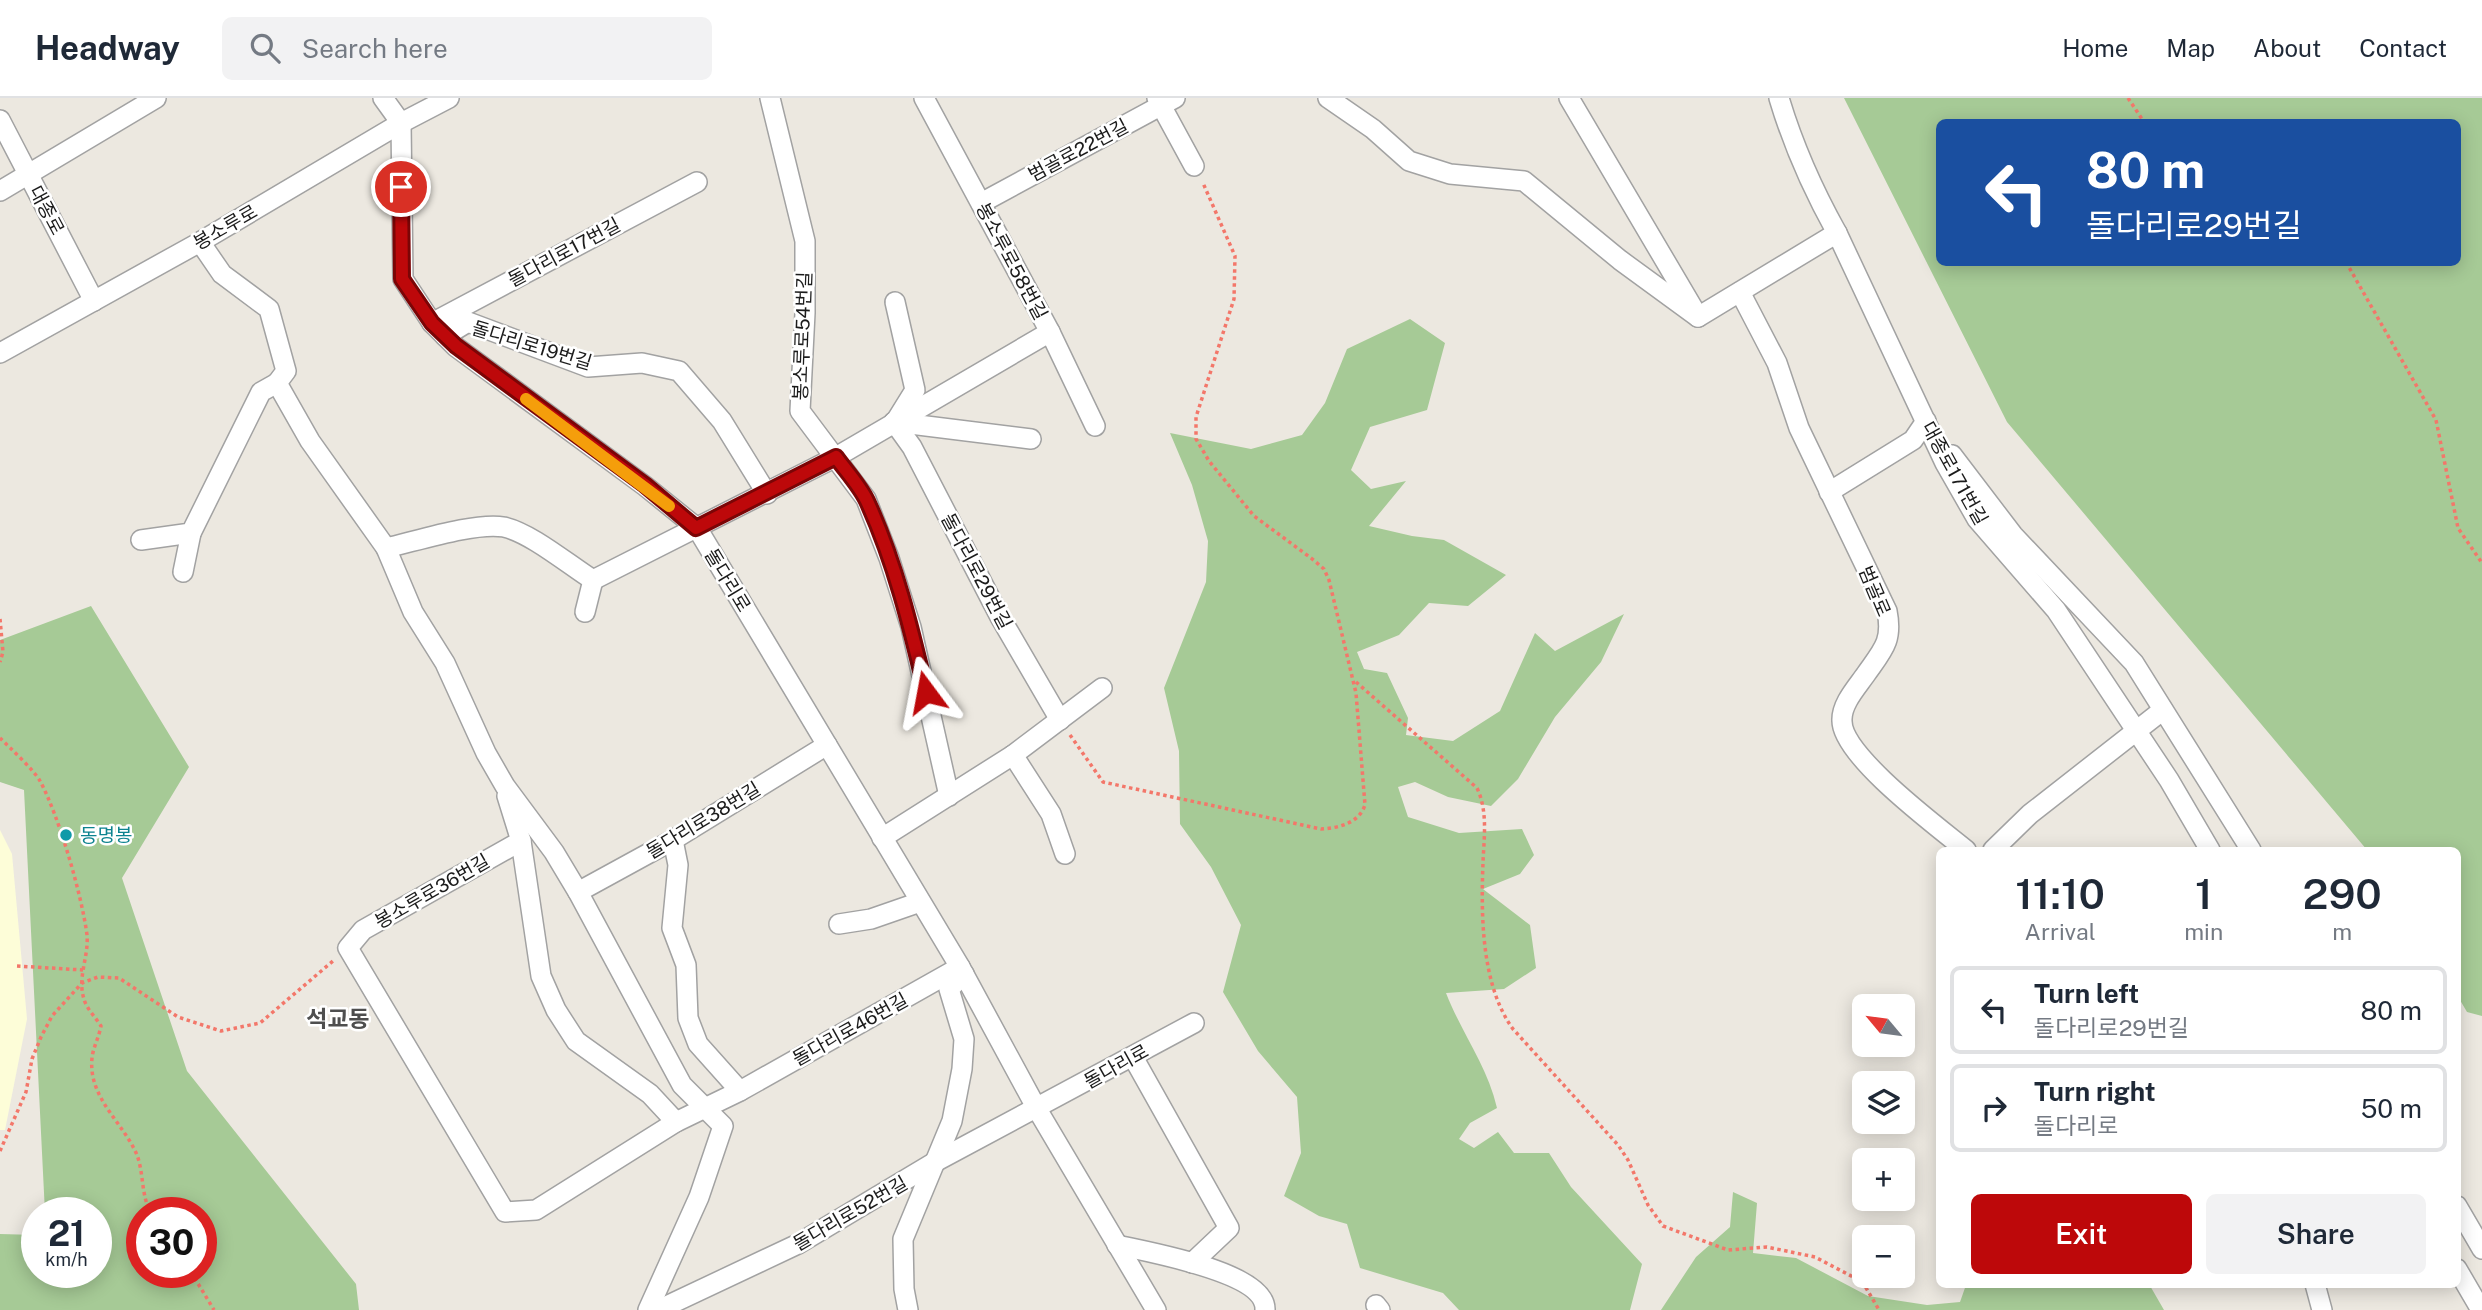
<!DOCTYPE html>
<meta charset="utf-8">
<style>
body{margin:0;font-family:"Public Sans","Noto Sans KR",sans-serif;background:#f2f2f3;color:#1f2937;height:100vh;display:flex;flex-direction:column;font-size:26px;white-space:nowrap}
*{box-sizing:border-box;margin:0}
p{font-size:23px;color:#747a83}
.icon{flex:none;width:38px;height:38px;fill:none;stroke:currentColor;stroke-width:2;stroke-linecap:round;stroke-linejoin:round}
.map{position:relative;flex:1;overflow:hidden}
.sheet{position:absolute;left:1936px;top:749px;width:525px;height:441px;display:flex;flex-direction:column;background:#fff;border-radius:10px;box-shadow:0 4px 18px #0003}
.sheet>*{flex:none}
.guide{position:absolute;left:1936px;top:21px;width:525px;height:147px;border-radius:10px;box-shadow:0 4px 18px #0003;background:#1a4fa0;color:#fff;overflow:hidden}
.needle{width:46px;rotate:299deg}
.buttons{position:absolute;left:1852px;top:896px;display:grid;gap:14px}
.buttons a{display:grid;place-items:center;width:63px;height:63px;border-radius:10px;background:#fff;box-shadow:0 4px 18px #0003;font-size:35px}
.speed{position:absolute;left:21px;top:1099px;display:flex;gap:14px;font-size:35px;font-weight:700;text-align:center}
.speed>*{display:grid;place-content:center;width:91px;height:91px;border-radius:50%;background:#fff;box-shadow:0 4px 18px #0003;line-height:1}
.speed small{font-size:18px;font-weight:400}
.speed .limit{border:10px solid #d22;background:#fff;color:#111}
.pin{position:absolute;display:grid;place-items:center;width:60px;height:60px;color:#fff;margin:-30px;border:4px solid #fff;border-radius:50%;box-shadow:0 2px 7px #0007}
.me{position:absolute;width:77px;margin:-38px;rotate:347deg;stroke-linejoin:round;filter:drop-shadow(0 0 5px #0008)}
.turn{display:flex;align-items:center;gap:24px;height:147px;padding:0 35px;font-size:32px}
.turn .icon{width:91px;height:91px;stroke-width:2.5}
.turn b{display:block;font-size:49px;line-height:60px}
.eta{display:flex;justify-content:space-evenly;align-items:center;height:119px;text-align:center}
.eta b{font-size:42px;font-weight:600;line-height:49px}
.cta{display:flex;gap:14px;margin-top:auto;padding:14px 35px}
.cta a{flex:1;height:80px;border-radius:10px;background:#bd080a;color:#fff;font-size:28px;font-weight:600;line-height:80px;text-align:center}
.cta a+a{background:#f2f2f3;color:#1f2937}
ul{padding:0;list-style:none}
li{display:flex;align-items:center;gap:21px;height:88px;margin:0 14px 10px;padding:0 21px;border:4px solid #e0e1e3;border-radius:10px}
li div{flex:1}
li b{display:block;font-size:26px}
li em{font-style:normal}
header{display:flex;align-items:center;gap:42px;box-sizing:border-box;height:98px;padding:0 35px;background:#fff;border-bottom:2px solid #e0e1e3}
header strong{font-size:33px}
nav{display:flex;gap:38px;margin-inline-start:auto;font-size:24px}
.search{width:490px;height:63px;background:#f2f2f3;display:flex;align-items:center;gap:18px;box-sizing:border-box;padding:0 24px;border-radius:10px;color:#747a83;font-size:26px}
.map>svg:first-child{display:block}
</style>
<header>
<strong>Headway</strong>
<div class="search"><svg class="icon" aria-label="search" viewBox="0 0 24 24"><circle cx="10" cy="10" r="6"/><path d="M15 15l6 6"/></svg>Search here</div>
<nav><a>Home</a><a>Map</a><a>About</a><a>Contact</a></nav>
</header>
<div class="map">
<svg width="2482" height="1212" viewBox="0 0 2482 1212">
<rect width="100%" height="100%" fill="#ece8e0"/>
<path fill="#fdfdd8" d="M0,732L12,756L27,921L5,1032H0Z"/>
<g fill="#a6ca96" fill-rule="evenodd">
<path d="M1844,0H2482V918L2467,914L2457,897V752H2367L2007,324ZM1939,24H2457V164H1939Z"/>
<path d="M1410,221L1445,245L1427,312L1370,329L1351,372L1371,391L1406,383L1369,428L1412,438L1444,442L1506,477L1468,508L1429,505L1399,537L1357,554L1364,571L1387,575L1408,620L1406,637L1453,643L1500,613L1535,535L1555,553L1624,516L1601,564L1555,619L1518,681L1491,708L1448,699L1415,684L1398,689L1408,719L1459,735L1522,731L1534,757L1520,776L1483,791L1530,827L1536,870L1504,891L1446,895C1462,936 1487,967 1497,1010L1470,1025L1459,1041L1474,1050L1498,1034L1514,1055H1549L1571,1089L1642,1166L1630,1212H1459L1443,1195L1360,1170L1347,1126L1319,1118L1284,1098L1301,1055L1297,999L1258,953L1223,894L1241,827L1211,769L1180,726L1179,653L1164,590L1206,484L1208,443L1192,387L1170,335L1251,351L1302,337L1325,305L1347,251Z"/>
<path d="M91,508L189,669L122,780L187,973L356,1186L359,1212H0V1136L37,1137V1174H96V1115H45L24,692L0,684V542ZM142,1115H201V1174H142Z"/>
<path d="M1733,1094L1757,1105L1753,1155L1796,1160L1868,1198L1927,1207L1960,1204L1966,1187L2149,1186L2164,1212H1661L1696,1159L1730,1129Z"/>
</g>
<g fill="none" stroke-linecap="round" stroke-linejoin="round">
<g stroke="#a2a2a2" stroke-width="22">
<g id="minor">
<path d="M383,0L401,25L403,181L432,225L456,249L645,388L697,430L960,869L1037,1011L1156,1212"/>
<path d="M770,0L805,143V215L800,313L866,401L889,460L911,529L949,698"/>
<path d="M924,0L1050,234L1095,328"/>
<path d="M1157,0L1194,68"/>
<path d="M1328,0L1373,31L1409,63L1450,76L1524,83L1620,162L1698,219"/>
<path d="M1569,0L1693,210"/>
<path d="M1779,0C1793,47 1813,92 1837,135L1945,365L1977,421L2056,512L2169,682L2210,752"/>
<path d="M0,22L94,203"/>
<path d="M0,93L156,0"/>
<path d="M981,105L1175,0"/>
<path d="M200,144L222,176L269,211L286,273L277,285L310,343L386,450L413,514L445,565L486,655L505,688L554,754L578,794L682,987L723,1028L699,1099L648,1212"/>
<path d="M1740,194L1777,265L1799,330L1887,513C1893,543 1883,552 1866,576C1857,589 1841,606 1842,623C1842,658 1938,729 1966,752"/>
<path d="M895,204L915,292L897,321"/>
<path d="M1698,219L1837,135"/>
<path d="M432,225L697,84"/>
<path d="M445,238L468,224L588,269L642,265L679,273L722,323L767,396"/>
<path d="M0,255L200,144L401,25L449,0"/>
<path d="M894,324L912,349L1000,519L1060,622"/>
<path d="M894,324L1031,341"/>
<path d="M1952,357L2013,437L2134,565L2251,752"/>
<path d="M1829,394L1913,342L1926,323"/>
<path d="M141,442L191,435L261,294L277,285"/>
<path d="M386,450C417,443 475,424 504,429C531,435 569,467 593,482L836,359L1050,234"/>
<path d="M183,474L191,435"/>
<path d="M585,514L593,482"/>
<path d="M1013,657L1051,716L1065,756"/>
<path d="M507,698L521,743L541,878L556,912L576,943L650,996L676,1024"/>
<path d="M882,740L1013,657L1102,590"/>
<path d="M673,742L678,767L672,830L686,867L688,920L698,946L740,993"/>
<path d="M521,743L363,832L348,850L505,1114L536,1112L676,1024L740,993L960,869"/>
<path d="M1993,752L2030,716L2163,612"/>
<path d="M578,794L673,742L827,647"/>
<path d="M839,826L871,821L920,804"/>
<path d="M1133,959L1229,1130L1192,1165"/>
<path d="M2457,1108L2482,1151"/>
<path d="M1117,1147C1147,1154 1267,1174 1265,1212"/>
<path d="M2457,1171L2481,1212"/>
<path d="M2315,1186L2322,1212"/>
<path d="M1376,1207L1380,1212"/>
<path d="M658,1212L798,1146L935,1064L1194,925"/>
<path d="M908,1212L904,1191L903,1141L952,1023L962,971L964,941L949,891L964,876"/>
</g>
</g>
<g stroke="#f3776a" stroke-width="3.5" stroke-dasharray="3.5 3.5" stroke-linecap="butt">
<path d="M2128,0L2144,24"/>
<path d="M2346,164L2436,322L2458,430L2482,465"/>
<path d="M0,521L3,554L0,564"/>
<path d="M1356,584L1477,690C1488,713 1484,740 1483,764C1481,817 1481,887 1513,931L1618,1047L1628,1062L1648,1107L1663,1128L1728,1152L1767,1149L1815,1159L1855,1180L1865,1188L1879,1212"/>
<path d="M1070,637L1103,684L1321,731C1339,730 1359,725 1365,707L1356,595L1329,482L1324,471L1311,460L1254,418L1209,363L1196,341V319L1234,201L1235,158L1203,85"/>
<path d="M0,640C10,650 34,672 40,683C59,718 82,798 87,837C89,858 77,880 84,901C86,910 96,920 101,928C99,939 93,950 92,960C88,1000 123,1024 137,1057C144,1076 141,1098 151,1115"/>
<path d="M17,868L83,872"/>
<path d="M0,1053L26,994L32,961L41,939L52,918L82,885L98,879L119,880L178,919L221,933L260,925L333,863"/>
<path d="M191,1174L214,1212"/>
</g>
<use href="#minor" stroke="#fff" stroke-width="19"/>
</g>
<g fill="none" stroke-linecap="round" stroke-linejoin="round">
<g stroke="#7b0506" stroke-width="18">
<path id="route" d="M401,89L402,181L432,225L456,248L645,387L696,430L836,359C846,373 860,388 867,403C895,464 911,530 926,594"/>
</g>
<use href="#route" stroke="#bd080a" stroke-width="12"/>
<path stroke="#f59e0b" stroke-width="12" d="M526,301L669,408"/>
</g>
<circle fill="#0f9aa8" stroke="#fff" stroke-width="2.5" cx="66" cy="737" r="7"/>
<g text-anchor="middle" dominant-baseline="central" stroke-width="5" stroke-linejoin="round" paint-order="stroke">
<g font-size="19" fill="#1b1b1b" stroke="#fff">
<text transform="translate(1078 52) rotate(-28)">범골로22번길</text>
<text transform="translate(47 112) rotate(62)">대종로</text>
<text transform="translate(225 129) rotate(-30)">봉소루로</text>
<text transform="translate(564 154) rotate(-28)">돌다리로17번길</text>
<text transform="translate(1012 163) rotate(62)">봉소루로58번길</text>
<text transform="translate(802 238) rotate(-88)">봉소루로54번길</text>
<text transform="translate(532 247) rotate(17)">돌다리로19번길</text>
<text transform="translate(1955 375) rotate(61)">대종로171번길</text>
<text transform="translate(977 473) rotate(62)">돌다리로29번길</text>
<text transform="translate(728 482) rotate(59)">돌다리로</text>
<text transform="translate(1875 493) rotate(67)">범골로</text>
<text transform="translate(703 722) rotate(-31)">돌다리로38번길</text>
<text transform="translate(432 793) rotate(-30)">봉소루로36번길</text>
<text transform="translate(850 931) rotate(-29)">돌다리로46번길</text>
<text transform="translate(1116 968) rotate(-29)">돌다리로</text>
<text transform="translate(850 1115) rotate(-30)">돌다리로52번길</text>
</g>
<g font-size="19" fill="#0d838f" stroke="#fff" text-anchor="start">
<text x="80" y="737">동명봉</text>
</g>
<g font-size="23" font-weight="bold" fill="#4e4e4e" stroke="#fff">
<text x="338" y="920">석교동</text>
</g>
</g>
</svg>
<div class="buttons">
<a><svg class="needle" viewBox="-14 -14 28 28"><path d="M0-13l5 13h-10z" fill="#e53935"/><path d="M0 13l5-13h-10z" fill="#747a83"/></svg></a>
<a><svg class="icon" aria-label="layers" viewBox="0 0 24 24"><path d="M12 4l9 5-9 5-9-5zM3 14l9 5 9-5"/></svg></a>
<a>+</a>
<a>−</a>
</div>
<div class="speed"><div>21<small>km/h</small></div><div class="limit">30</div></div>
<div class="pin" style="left:401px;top:89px;background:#d93025"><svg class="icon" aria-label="arrive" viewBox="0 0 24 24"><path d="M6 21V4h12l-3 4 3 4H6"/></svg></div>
<svg class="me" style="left:926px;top:594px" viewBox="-20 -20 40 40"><path d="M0-17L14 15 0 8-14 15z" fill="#bd080a" stroke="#fff" stroke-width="4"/></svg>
<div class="guide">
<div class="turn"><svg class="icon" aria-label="left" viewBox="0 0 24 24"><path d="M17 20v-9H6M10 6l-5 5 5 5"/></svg><div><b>80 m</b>돌다리로29번길</div></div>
</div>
<section class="sheet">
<div class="eta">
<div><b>11:10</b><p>Arrival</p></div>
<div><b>1</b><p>min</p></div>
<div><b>290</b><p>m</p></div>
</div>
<ul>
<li><svg class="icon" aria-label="left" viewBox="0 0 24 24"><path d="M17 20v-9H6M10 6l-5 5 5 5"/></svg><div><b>Turn left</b><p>돌다리로29번길</p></div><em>80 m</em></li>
<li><svg class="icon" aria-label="right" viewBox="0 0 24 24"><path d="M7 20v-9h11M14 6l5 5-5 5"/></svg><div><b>Turn right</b><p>돌다리로</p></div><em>50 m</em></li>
</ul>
<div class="cta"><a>Exit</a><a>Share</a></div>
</section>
</div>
